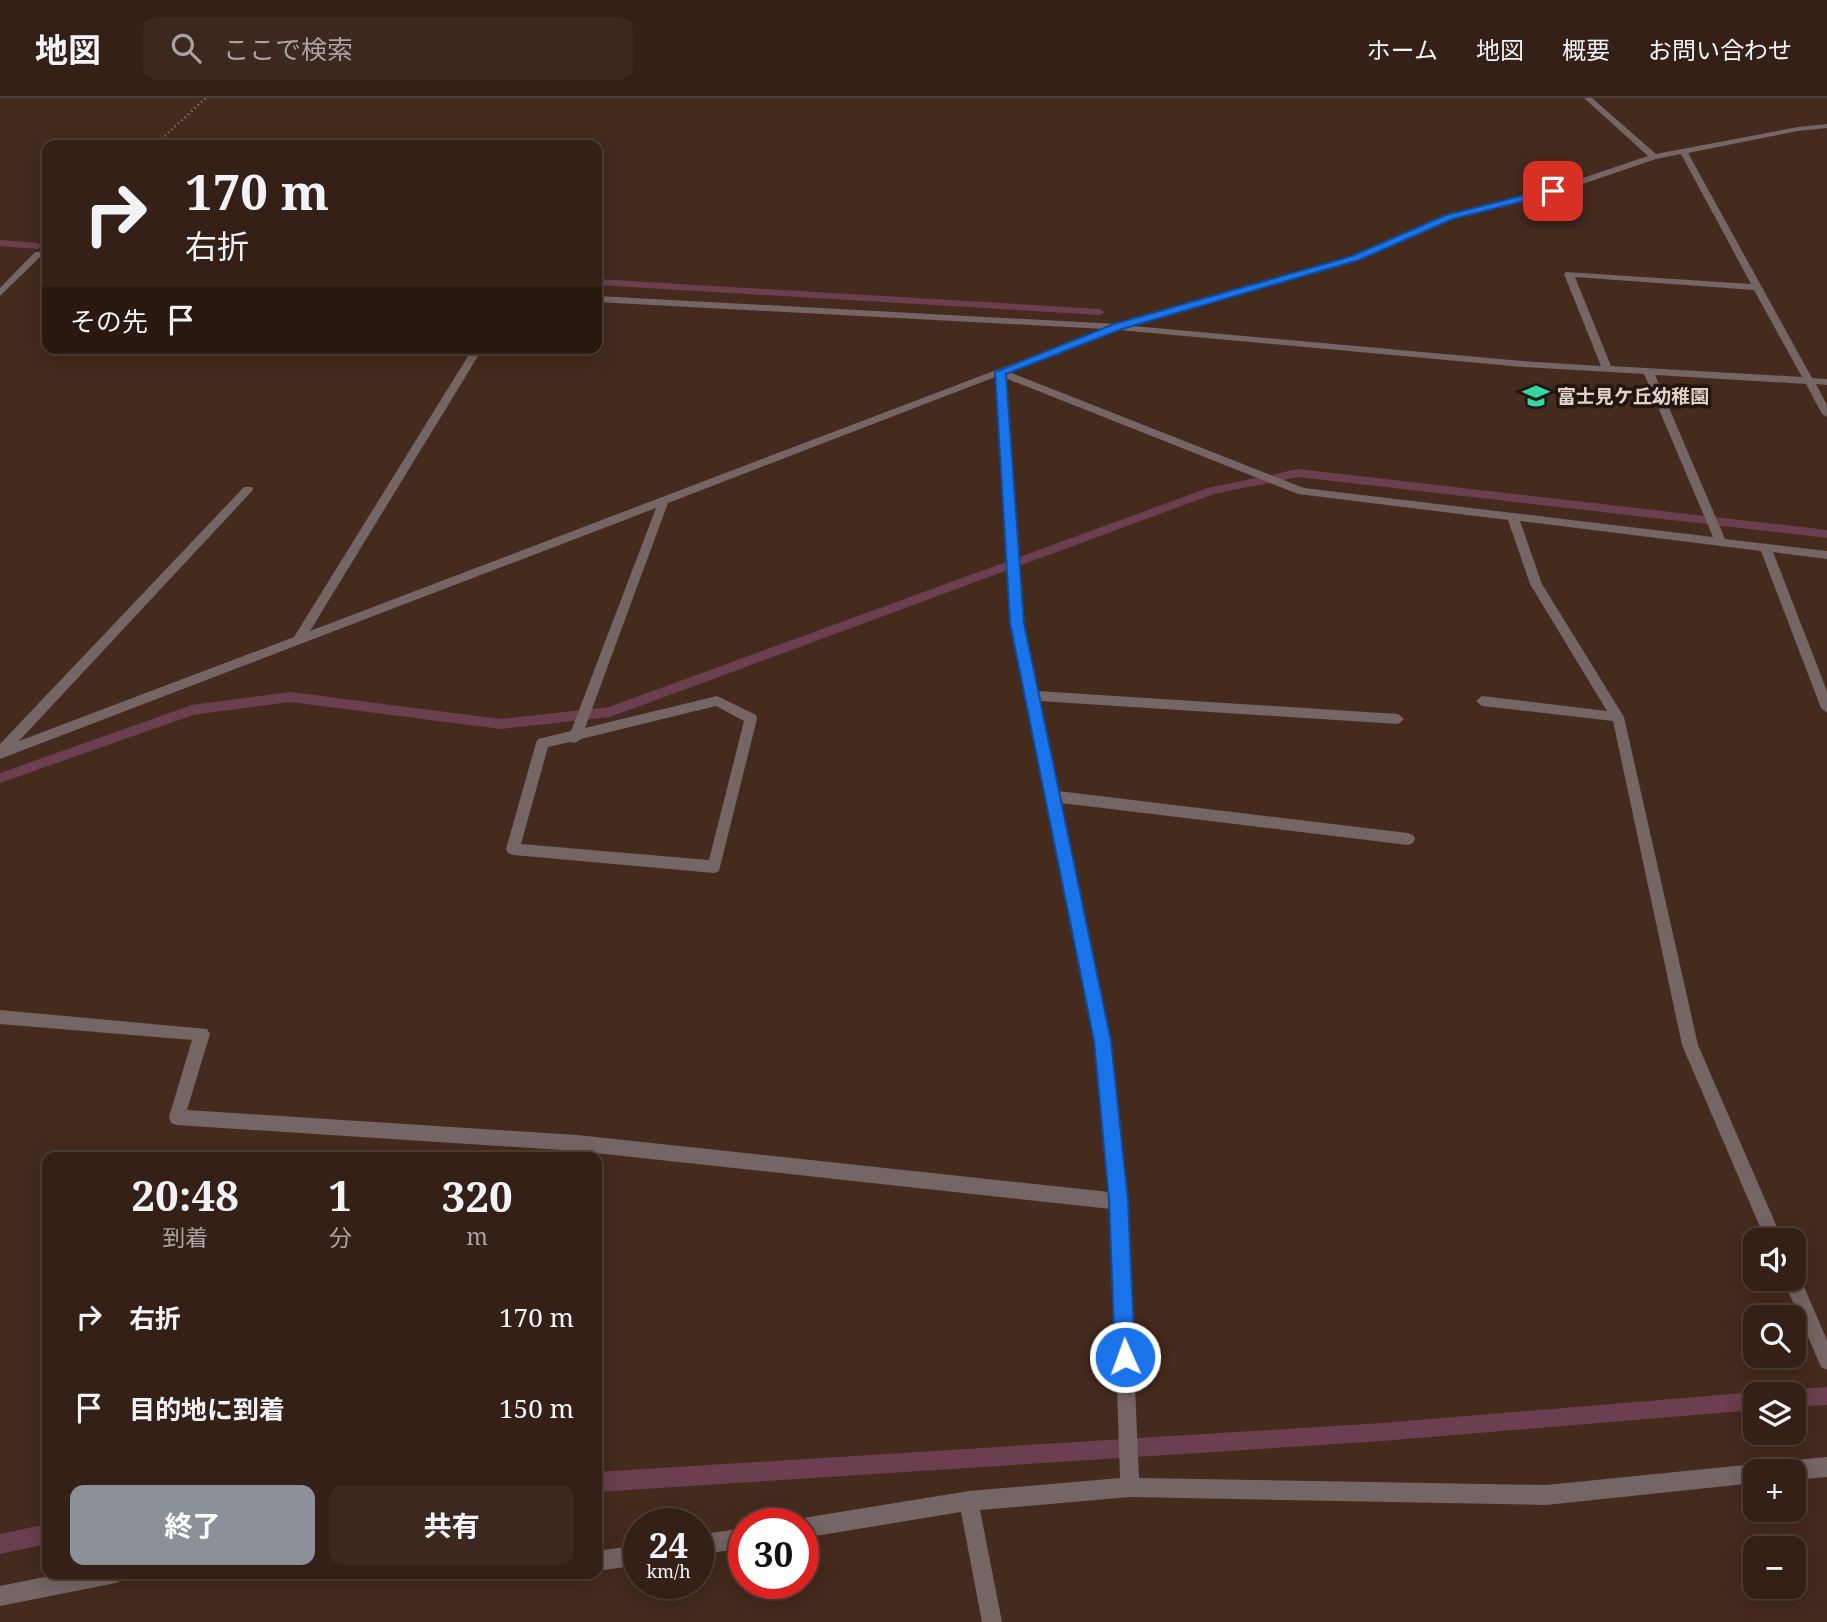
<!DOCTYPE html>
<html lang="ja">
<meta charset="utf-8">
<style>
body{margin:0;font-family:"Noto Serif","Noto Sans JP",serif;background:#3c281f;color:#f1f3f6;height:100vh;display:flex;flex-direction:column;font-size:26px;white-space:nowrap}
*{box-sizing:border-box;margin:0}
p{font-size:23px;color:#a9a3a1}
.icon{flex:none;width:38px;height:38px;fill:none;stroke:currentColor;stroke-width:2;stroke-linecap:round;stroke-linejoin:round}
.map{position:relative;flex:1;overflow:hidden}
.details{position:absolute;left:42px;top:1054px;width:560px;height:427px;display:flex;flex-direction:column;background:#342016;border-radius:14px;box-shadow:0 4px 18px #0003,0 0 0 2px #4e3e35}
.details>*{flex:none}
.guide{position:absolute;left:42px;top:42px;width:560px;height:214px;border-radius:14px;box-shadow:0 4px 18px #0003,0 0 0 2px #4e3e35;background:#342016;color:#f1f3f6;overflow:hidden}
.fabs{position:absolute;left:1743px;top:1130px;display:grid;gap:14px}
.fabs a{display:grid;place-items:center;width:63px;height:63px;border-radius:14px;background:#342016;box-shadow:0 4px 18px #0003,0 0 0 2px #4e3e35;font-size:35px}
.speed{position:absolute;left:623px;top:1410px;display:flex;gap:14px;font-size:35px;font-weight:700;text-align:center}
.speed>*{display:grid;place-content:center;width:91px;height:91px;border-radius:50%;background:#342016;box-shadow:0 4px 18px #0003,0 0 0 2px #4e3e35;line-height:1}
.speed small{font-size:18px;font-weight:400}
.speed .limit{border:10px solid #d22;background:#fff;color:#111}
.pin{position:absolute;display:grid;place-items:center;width:60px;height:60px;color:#fff;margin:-30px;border-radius:14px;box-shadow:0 4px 10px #0006}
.me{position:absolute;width:77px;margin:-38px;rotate:358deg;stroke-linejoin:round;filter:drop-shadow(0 0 5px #0008)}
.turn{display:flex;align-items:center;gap:24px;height:147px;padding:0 28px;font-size:32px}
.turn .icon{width:91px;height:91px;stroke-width:2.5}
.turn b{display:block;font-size:49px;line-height:60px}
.then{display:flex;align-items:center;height:66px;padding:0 28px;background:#0003;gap:14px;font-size:26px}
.eta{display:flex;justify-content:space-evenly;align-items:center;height:119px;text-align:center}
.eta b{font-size:42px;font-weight:700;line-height:49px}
.button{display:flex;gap:14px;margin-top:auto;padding:14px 28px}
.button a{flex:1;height:80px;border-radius:14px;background:#8c9099;color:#fff;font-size:28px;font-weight:700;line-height:80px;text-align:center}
.button a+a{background:#3c281f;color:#f1f3f6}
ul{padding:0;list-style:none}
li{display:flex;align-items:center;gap:21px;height:91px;padding:0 28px}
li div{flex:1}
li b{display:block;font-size:26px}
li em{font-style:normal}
header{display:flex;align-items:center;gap:42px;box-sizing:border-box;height:98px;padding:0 35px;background:#342016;border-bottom:2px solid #4e3e35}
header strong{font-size:33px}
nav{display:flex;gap:38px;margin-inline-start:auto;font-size:24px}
.search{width:490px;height:63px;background:#3c281f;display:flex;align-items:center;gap:18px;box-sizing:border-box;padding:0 24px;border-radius:14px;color:#a9a3a1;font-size:26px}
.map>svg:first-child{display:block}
</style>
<header>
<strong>地図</strong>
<div class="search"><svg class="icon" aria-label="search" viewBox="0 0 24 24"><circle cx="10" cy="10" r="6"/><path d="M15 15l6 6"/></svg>ここで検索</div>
<nav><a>ホーム</a><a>地図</a><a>概要</a><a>お問い合わせ</a></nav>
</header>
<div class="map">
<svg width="1827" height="1524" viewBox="0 0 1827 1524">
<rect width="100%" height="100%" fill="#452a1e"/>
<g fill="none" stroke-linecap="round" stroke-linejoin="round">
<g fill="#6b3e50" fill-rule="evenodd">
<path d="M0,142L38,145L42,148L38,151L0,148Z"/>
<path d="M597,181L1100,211L1105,214L1100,217L597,187Z"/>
<path d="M1298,371L1827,432V440L1298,379L1214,396L610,619L501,631L290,604L193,617L0,685V675L192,607L290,594L501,621L609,609L1208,390Z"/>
<path d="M1827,1289V1307L1794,1309V1297H1786L1787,1293L1794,1291Z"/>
<path d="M1755,1294L1762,1297H1755V1312L1382,1343L597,1394V1374L1382,1325Z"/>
<path d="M47,1426V1446L0,1456V1436Z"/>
</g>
<path stroke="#968077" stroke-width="2.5" stroke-dasharray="1 3.5" stroke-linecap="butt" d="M155,47L206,0"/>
<g fill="#756564" fill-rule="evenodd">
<path d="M1584,0H1592L1656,56L1798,29L1827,26V30L1798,33L1688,55L1812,280L1827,281V287L1816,286L1827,307V319L1822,316L1806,286L1655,277L1725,441L1827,453V461L1773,454L1827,593V615L1821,610L1761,453L1520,423L1542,486L1624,619L1698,947L1783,1143H1766L1682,947L1613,623L1482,608L1476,603L1482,598L1607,613L1530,486L1508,422L1298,396L1005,280L1023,525L1037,593L1398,616L1404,621L1398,626L1039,603L1058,693L1408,735L1413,737L1415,741L1413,745L1408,747L1061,705L1111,943L1127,1103L1139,1380L1546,1387L1755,1366L1762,1369L1764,1374H1755V1385L1546,1407L1130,1399L980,1412L1002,1524H982L961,1414L803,1440V1426H795L796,1423L803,1420L969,1393L1120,1380L1111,1111L577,1053L177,1027L171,1025L169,1019L192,942L0,926V912L207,931L210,936L187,1012L577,1037L1110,1094L1095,943L1011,525L995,279L668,405L585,630L717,598L756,617L757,621L719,773L714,775L513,757L508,755L506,751L536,645L538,641L571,633L656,410L0,661V646L244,389H252L253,392L19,643L294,539L473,250H483L310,533L1104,231L597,204V198L1118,226L1352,158L1447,117L1550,91L1648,58ZM1681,56L1751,186L1566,174L1564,176L1601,268L1522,263L1133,228L1358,162L1453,121L1556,95L1656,61ZM1575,179L1754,192L1802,279L1611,268ZM1119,232L1522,269L1644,276L1713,439L1304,390L1009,274ZM716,608L744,623L709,762L521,746L548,649L570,644L575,645L581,641Z"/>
<path d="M35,154H47V160L40,159L0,198V190Z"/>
<path d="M1794,1173L1798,1175L1827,1242V1272L1821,1269L1783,1181H1794Z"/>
<path d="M1827,1359V1379L1794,1382V1374H1766L1768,1367L1775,1364Z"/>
<path d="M744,1430V1450L698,1457V1437Z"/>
<path d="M639,1447V1467L597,1473V1453Z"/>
<path d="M64,1475H126L123,1482L116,1485L0,1508V1488Z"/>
</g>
</g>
<path fill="#1a73e8" stroke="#114b97" stroke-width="2" d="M1553,90L1556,95L1453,121L1359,162L1122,231L1006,276L1024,525L1111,943L1128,1102L1135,1259L1132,1266L1125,1269L1118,1266L1115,1259L1109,1102L1094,943L1010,525L995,274L1114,226L1352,158L1446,117Z"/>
<defs>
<g id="school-bare" transform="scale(2.1)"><path d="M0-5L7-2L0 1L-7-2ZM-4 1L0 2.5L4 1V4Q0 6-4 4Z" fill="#37d4a6" stroke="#221611" stroke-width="2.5" paint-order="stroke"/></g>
</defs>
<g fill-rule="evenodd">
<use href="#school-bare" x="1536" y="298"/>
</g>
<g text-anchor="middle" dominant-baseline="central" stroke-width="7" stroke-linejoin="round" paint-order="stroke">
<g font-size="19" font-weight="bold" fill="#e2d0c9" stroke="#221611" text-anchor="start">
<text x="1557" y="298">富士見ケ丘幼稚園</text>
</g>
</g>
</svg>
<div class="fabs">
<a><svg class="icon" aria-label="sound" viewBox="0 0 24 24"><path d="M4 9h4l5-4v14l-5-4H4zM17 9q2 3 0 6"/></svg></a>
<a><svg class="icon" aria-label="search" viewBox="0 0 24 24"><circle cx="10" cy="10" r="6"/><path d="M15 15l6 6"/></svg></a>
<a><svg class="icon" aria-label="layers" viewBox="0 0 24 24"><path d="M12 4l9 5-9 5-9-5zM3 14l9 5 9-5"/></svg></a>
<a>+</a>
<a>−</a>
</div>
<div class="speed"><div>24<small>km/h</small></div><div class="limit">30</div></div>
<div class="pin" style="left:1553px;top:93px;background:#d93025"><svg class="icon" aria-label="arrive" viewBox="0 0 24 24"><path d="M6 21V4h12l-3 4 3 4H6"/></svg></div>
<svg class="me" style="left:1125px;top:1259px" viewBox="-20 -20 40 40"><circle r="17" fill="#1a73e8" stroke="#fff" stroke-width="3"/><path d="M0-11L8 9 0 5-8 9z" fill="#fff"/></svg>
<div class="guide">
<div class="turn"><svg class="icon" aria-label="right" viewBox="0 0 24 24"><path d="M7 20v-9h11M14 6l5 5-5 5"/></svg><div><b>170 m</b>右折</div></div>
<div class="then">その先<svg class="icon" aria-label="arrive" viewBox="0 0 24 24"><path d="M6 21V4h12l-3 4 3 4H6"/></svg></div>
</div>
<section class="details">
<div class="eta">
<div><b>20:48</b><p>到着</p></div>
<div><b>1</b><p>分</p></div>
<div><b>320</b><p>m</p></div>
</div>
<ul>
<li><svg class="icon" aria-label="right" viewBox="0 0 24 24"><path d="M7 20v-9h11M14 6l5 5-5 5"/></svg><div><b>右折</b></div><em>170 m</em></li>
<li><svg class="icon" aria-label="arrive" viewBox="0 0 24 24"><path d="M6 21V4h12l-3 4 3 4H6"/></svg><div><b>目的地に到着</b></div><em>150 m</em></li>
</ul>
<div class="button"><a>終了</a><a>共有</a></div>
</section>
</div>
